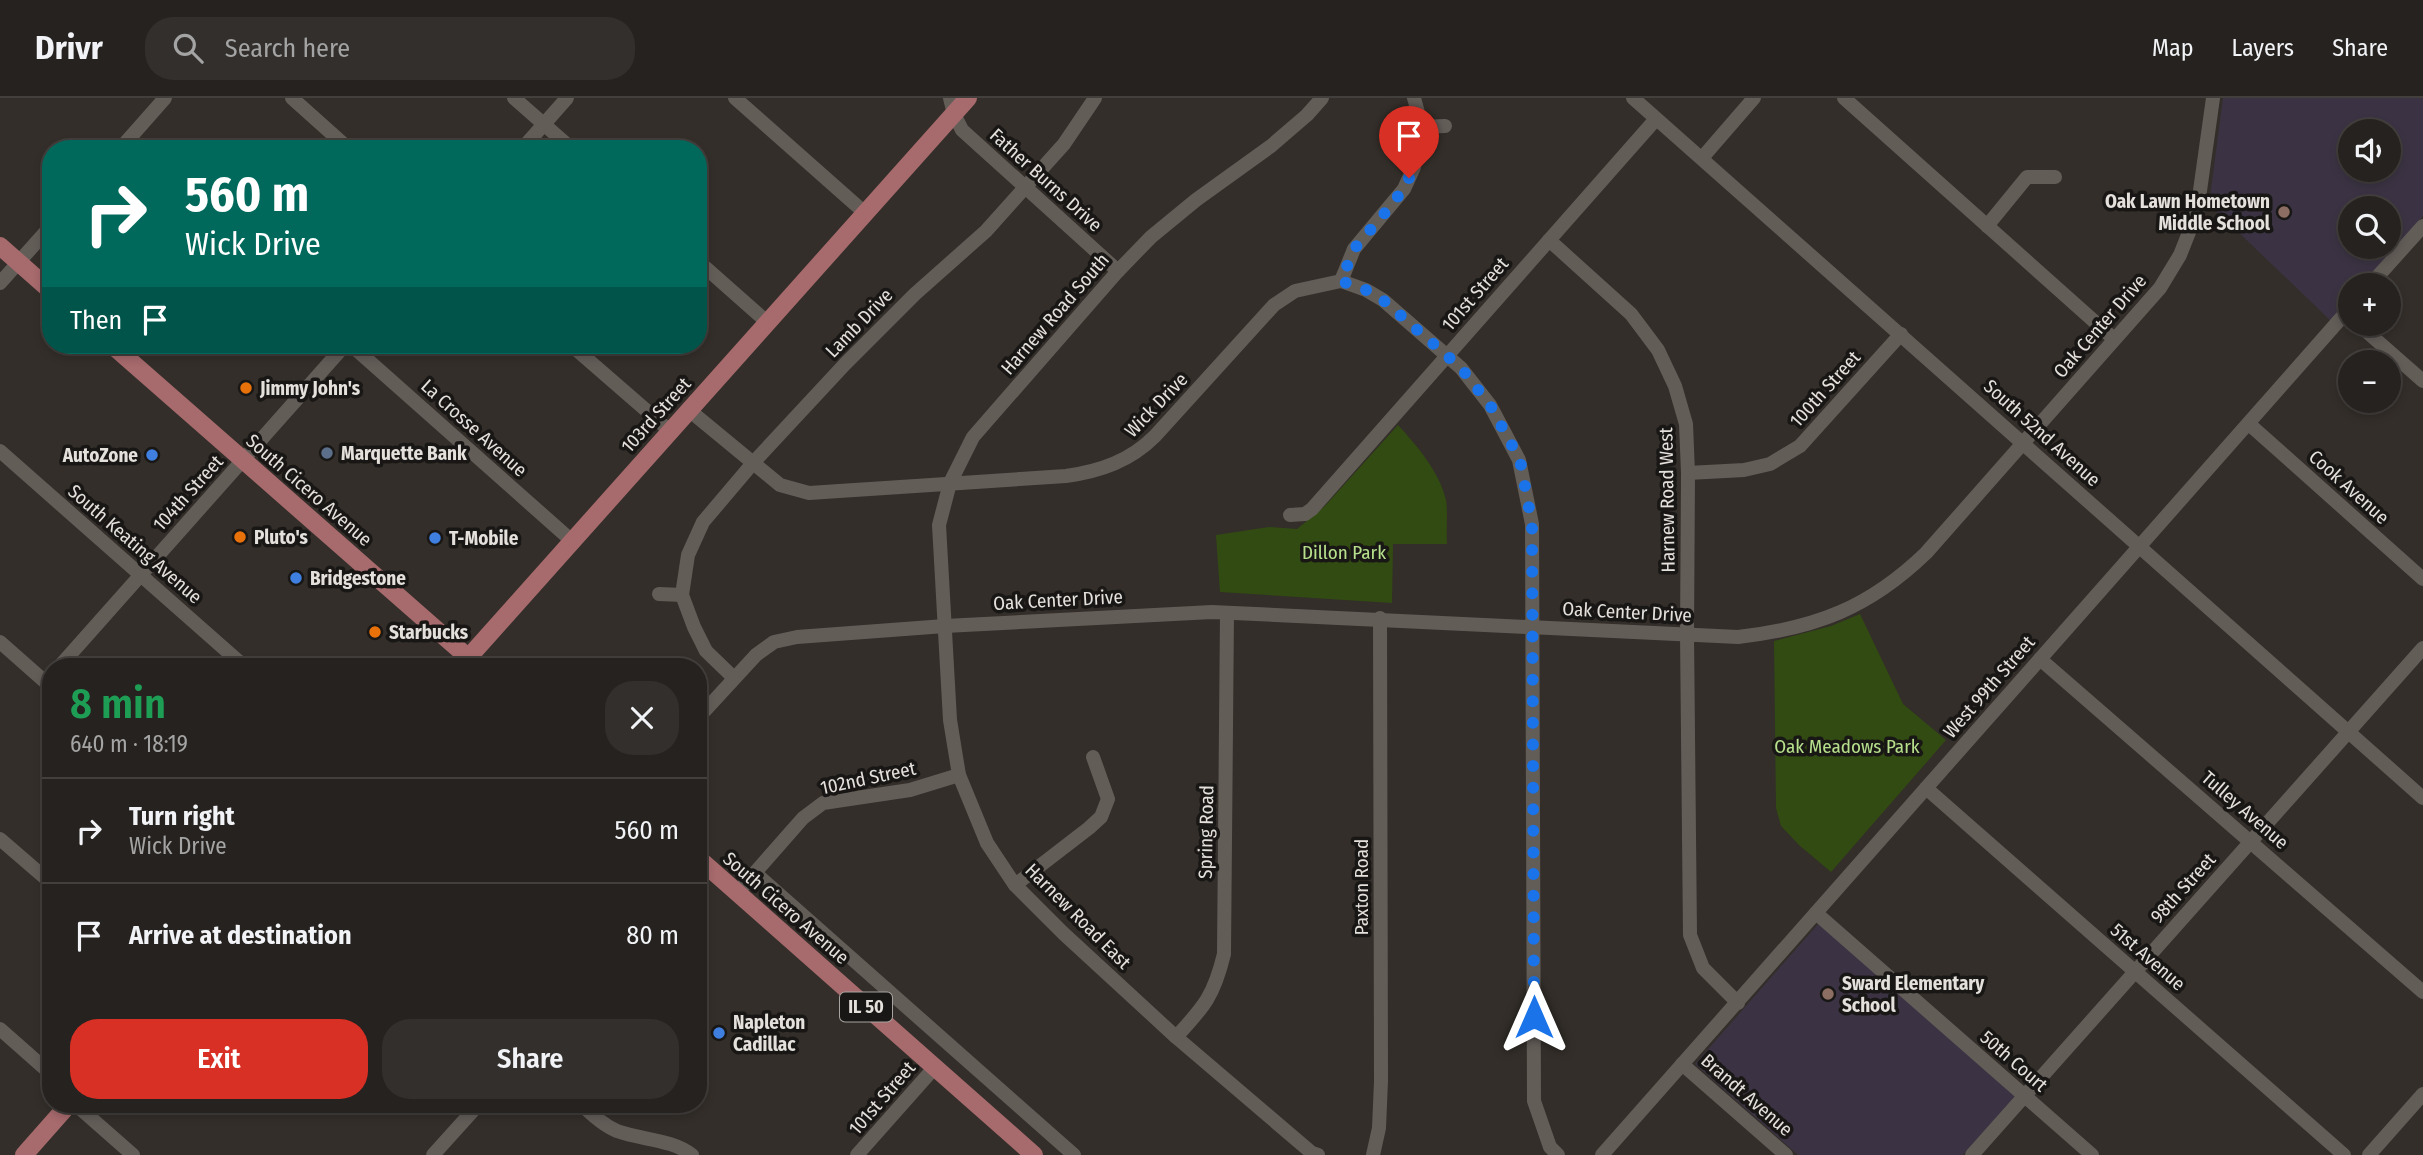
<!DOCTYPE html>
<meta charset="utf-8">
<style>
body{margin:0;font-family:"Fira Sans Condensed",sans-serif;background:#322f2c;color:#f1f3f6;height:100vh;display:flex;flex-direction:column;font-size:26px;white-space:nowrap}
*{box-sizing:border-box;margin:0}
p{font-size:23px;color:#a4a4a4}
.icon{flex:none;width:38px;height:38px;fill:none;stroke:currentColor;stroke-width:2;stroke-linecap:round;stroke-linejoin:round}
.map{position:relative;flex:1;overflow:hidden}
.panel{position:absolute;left:42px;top:560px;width:665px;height:455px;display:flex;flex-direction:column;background:#26221f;border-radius:28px;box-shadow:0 4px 10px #0003,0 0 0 2px #423f3d}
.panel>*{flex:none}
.guide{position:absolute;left:42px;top:42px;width:665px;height:214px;border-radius:28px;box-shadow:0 4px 10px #0003,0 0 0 2px #423f3d;background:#00695c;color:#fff;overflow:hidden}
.buttons{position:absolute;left:2338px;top:21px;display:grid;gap:14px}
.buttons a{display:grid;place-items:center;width:63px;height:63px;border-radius:50%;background:#26221f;box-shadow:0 4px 10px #0003,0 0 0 2px #423f3d;font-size:35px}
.pin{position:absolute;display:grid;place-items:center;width:60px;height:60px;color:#fff;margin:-72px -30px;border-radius:50% 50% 50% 0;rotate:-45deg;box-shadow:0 0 7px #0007}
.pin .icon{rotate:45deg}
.me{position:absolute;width:77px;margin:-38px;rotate:0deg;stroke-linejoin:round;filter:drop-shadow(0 0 5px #0008)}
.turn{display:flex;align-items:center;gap:24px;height:147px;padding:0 28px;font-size:32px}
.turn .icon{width:91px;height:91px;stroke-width:2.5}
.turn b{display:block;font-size:49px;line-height:60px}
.then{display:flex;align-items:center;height:66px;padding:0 28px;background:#0003;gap:14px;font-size:26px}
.round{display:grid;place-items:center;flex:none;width:74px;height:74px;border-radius:28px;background:#322f2c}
.overview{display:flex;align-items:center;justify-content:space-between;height:119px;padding:0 28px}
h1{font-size:42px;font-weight:600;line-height:52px;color:#1e9e55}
.button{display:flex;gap:14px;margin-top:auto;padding:14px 28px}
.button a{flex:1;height:80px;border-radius:28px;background:#d93025;color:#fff;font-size:28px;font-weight:600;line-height:80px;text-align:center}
.button a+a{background:#322f2c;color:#f1f3f6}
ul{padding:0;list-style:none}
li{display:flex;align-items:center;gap:21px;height:105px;padding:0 28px;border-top:2px solid #423f3d}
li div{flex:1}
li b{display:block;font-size:26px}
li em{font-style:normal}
header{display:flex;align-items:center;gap:42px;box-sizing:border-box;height:98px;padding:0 35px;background:#26221f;border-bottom:2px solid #423f3d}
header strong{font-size:33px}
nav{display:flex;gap:38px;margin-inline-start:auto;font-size:24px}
.search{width:490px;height:63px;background:#322f2c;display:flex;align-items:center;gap:18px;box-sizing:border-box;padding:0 24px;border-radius:28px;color:#a4a4a4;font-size:26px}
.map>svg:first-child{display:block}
</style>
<header>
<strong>Drivr</strong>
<div class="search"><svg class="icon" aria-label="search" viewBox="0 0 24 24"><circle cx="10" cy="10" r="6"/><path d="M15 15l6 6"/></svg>Search here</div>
<nav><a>Map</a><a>Layers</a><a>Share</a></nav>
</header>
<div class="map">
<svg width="2423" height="1057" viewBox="0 0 2423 1057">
<rect width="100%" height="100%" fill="#332e29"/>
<g fill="#3b3343" fill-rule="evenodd">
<path d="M2223,0H2423V118L2363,187H2350V202L2331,223L2209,106ZM2350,33H2389V72H2350ZM2350,110H2389V149H2350Z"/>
<path d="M1819,825L2016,998L1963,1057H1798L1695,966Z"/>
</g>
<g fill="#324b12">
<path d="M1398,327C1417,348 1439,373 1446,402C1448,415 1446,432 1447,446H1393L1392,505L1220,494L1216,437L1269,429L1297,431L1324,409Z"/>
<path d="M1860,516L1903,606L1946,642L1831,774L1799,747L1781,728L1776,710L1774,543L1831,528Z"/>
</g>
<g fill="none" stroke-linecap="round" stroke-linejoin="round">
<g stroke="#635d58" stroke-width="14">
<path d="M292,0L349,51"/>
<path d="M514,0L572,51"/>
<path d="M735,0L865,115"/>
<path d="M950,0L954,16L962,32L1118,173"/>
<path d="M1633,0L2423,700"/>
<path d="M1844,0L2114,241"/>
<path d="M1422,29L1445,28"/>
<path d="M120,51L165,0"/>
<path d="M522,51L567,0"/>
<path d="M1702,60L1754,0"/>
<path d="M1987,128L2027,79H2055"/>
<path d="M1549,142L1631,216L1658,252L1675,288L1686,326L1688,375L1687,536L1690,837L1703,870L1738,905"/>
<path d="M698,163L767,224"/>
<path d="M1341,183L1366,192L1383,202L1461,270L1490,307L1519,362L1532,426L1534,1003L1550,1049L1558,1057"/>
<path d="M0,185L51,128"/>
<path d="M2370,187L2423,128"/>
<path d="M2358,226L2423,283"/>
<path d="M351,247L572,443"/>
<path d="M571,247L670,333"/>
<path d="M689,312L780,387L809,395L1066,378C1101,373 1130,363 1155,338L1274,207L1295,193L1341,183L1354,151L1404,91L1414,69L1422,29L1414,0"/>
<path d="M2249,326L2423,481"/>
<path d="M0,353L245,569"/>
<path d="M1688,375L1744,372L1770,366L1800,348L1901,236"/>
<path d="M1290,417L1305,416L1312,411L1656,21"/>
<path d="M659,496L682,497"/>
<path d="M0,544L51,589"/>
<path d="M2040,561L2423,894"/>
<path d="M59,569L345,247"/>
<path d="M734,580L706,553L694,529L682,497L688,457L703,424L753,365L845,266L915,196L986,133L1064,46L1095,0"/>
<path d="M698,620L756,557L774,544L797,539L945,528L1212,514L1738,539C1816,530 1869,510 1926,455L2160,190L2180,157L2197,114L2213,0"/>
<path d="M1926,690L2344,1057"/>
<path d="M0,741L51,785"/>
<path d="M755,775L1074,1057"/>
<path d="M1015,787L1089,730L1101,719L1108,701L1093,659"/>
<path d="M737,795L803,720L823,705L910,692L959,677"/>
<path d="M1816,815L2092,1057"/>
<path d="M0,931L51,976"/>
<path d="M1176,939C1205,908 1214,897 1224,856L1227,515"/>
<path d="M1682,966L1786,1057"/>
<path d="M75,1006L133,1057"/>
<path d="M581,1006C592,1017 603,1027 617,1033C641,1042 672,1041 692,1057"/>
<path d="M433,1057L479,1006"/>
<path d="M857,1057L935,969"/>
<path d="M1318,1057L1312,1055L1176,939L1063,835L1015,787L987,745L959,677L950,622L939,427L950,385L973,339L1118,173L1151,139L1196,102L1271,48L1307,17L1322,0"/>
<path d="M1373,1057L1379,1030L1381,983L1380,520"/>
<path d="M1602,1057L2350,210"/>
<path d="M1972,1057L2423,550"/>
<path d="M2369,1057L2423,996"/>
</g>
<g stroke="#a76a6d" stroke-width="18">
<path d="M0,148L51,193"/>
<path d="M112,247L479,569"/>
<path d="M460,569L968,0"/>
<path d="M698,760L1034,1057"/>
<path d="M24,1057L69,1006"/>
</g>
</g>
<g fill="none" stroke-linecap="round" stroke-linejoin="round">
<path stroke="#1a73e8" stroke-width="12" stroke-dasharray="0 21.6" d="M1409,80L1395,103L1354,151L1341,183L1366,192L1383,202L1461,270L1490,307L1520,362L1532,426L1534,919"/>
</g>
<g fill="#8d6e63" stroke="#191715" stroke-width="2.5">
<circle cx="2284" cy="114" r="7"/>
<circle cx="1828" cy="896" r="7"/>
</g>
<g fill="#e8710a" stroke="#191715" stroke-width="2.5">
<circle cx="246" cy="290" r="7"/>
<circle cx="240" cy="439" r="7"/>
<circle cx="375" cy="534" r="7"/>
</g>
<circle fill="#5c6f8a" stroke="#191715" stroke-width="2.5" cx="327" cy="355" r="7"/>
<g fill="#3f7fe0" stroke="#191715" stroke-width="2.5">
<circle cx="152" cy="357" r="7"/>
<circle cx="435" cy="440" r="7"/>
<circle cx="296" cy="480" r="7"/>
<circle cx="719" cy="935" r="7"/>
</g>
<g text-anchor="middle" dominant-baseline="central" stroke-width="7" stroke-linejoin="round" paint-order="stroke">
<rect fill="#191715" stroke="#a7a4a1" stroke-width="2" x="840" y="894.5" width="52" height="29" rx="5"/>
<g font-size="18" font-weight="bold" fill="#e4e1dd">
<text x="866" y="909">IL 50</text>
</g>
<g font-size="19" fill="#e4e1dd" stroke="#191715">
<text transform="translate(1046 82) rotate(42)">Father Burns Drive</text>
<text transform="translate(1475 196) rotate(-49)">101st Street</text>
<text transform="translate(1055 216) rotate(-49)">Harnew Road South</text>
<text transform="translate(859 225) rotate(-46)">Lamb Drive</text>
<text transform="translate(2100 228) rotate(-49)">Oak Center Drive</text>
<text transform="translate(1825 291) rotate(-48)">100th Street</text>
<text transform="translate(1156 307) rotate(-46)">Wick Drive</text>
<text transform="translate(656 317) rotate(-48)">103rd Street</text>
<text transform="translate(474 330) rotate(42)">La Crosse Avenue</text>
<text transform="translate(2042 335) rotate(42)">South 52nd Avenue</text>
<text transform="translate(2349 389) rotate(42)">Cook Avenue</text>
<text transform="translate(309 392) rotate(41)">South Cicero Avenue</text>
<text transform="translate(188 395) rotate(-48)">104th Street</text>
<text transform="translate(1667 402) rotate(-91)">Harnew Road West</text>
<text transform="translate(135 446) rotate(41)">South Keating Avenue</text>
<text transform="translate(1058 502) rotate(-3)">Oak Center Drive</text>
<text transform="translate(1627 514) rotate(3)">Oak Center Drive</text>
<text transform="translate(1989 589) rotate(-49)">West 99th Street</text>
<text transform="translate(868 680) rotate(-12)">102nd Street</text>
<text transform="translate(2245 712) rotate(41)">Tulley Avenue</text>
<text transform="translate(1206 734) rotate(-89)">Spring Road</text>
<text transform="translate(1361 789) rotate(-90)">Paxton Road</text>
<text transform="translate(2183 790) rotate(-48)">98th Street</text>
<text transform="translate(786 810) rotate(41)">South Cicero Avenue</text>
<text transform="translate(1078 818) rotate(45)">Harnew Road East</text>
<text transform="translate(2148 859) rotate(41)">51st Avenue</text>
<text transform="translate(2014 963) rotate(41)">50th Court</text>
<text transform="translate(1747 997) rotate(41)">Brandt Avenue</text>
<text transform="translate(882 1000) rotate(-49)">101st Street</text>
</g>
<g font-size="19" font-weight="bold" fill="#e4e1dd" stroke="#191715" text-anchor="start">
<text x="2270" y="103" text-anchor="end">Oak Lawn Hometown<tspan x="2270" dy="22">Middle School</tspan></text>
<text x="260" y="290">Jimmy John's</text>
<text x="341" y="355">Marquette Bank</text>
<text x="138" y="357" text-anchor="end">AutoZone</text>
<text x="254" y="439">Pluto's</text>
<text x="449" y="440">T-Mobile</text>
<text x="310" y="480">Bridgestone</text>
<text x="389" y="534">Starbucks</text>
<text x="1842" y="885">Sward Elementary<tspan x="1842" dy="22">School</tspan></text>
<text x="733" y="924">Napleton<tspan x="733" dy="22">Cadillac</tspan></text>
</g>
<g font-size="19" fill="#b6e08c" stroke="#191715">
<text x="1344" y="454">Dillon Park</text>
<text x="1847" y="648">Oak Meadows Park</text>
</g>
</g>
</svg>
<div class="buttons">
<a><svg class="icon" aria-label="sound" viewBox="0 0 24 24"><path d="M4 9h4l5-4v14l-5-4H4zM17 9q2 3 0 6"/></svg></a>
<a><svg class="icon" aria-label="search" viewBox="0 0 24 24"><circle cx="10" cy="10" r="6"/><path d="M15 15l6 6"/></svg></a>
<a>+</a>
<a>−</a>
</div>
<div class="pin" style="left:1409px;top:80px;background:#d93025"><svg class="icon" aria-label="arrive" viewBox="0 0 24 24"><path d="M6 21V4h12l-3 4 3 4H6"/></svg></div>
<svg class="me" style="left:1534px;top:919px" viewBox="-20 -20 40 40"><path d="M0-17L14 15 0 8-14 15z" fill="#1a73e8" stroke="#fff" stroke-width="4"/></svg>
<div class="guide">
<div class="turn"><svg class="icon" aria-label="right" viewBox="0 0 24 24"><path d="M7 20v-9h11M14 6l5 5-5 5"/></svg><div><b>560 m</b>Wick Drive</div></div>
<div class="then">Then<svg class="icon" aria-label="arrive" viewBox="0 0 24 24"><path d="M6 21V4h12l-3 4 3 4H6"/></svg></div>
</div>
<section class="panel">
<div class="overview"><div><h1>8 min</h1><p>640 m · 18:19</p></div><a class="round"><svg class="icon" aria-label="close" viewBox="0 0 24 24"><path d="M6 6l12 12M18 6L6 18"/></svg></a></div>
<ul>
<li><svg class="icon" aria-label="right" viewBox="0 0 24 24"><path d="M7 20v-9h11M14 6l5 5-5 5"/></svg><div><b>Turn right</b><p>Wick Drive</p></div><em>560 m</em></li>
<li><svg class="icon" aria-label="arrive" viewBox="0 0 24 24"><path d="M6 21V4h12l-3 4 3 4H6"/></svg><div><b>Arrive at destination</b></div><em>80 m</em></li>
</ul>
<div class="button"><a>Exit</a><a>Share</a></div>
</section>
</div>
